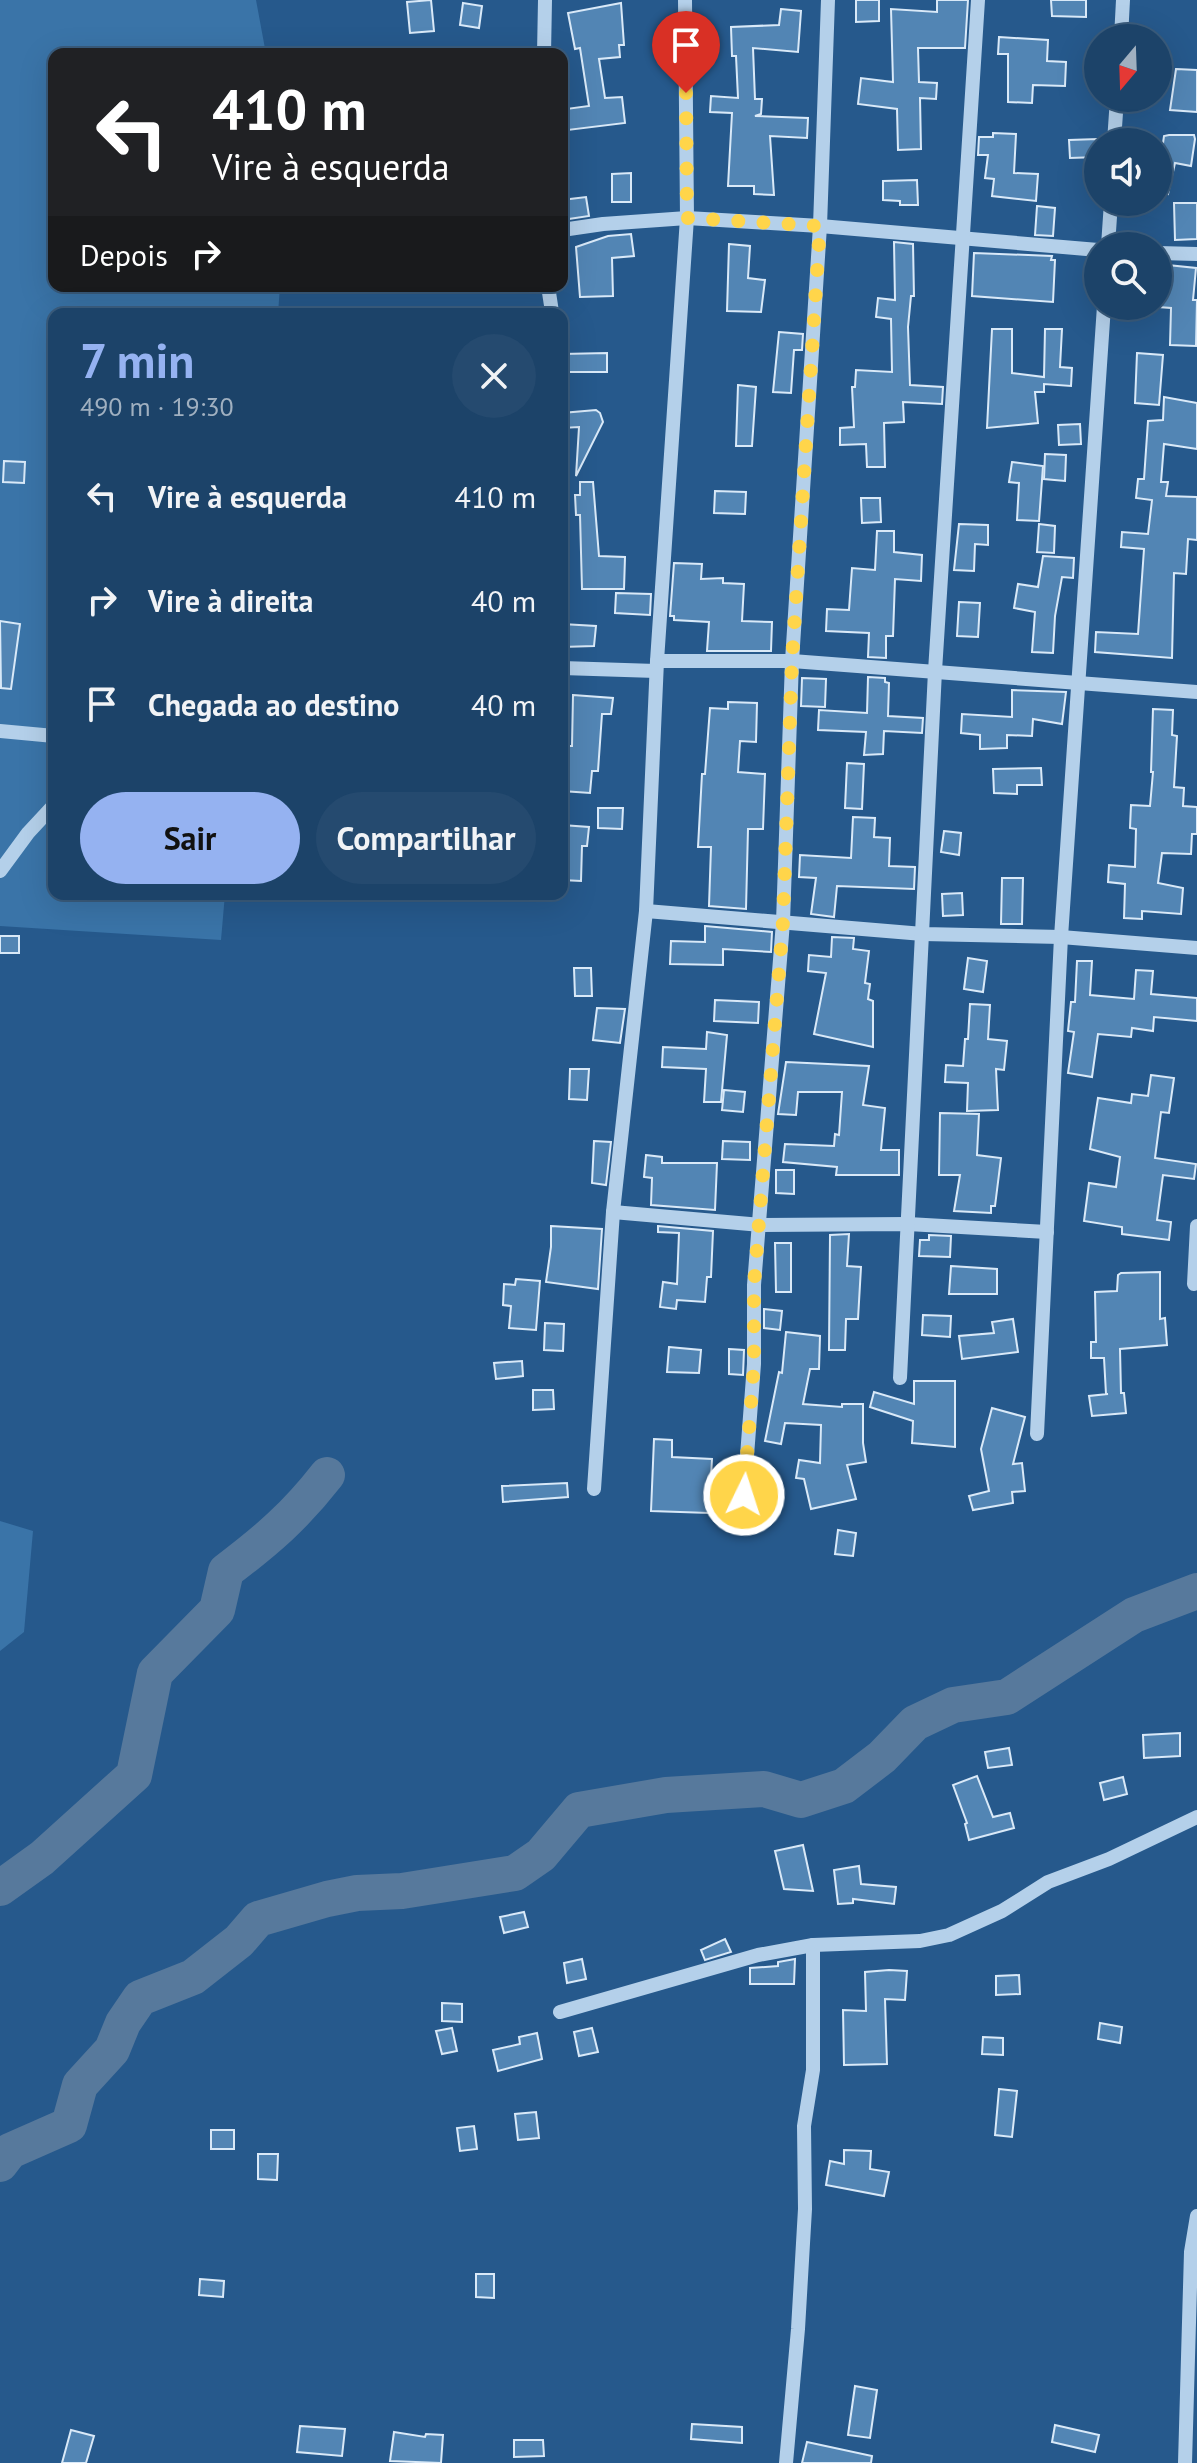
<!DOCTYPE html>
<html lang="pt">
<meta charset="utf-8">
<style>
body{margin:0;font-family:"PT Sans",sans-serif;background:#254a6f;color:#f1f3f6;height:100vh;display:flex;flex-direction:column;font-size:30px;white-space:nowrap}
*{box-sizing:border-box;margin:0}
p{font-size:26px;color:#a0b0c0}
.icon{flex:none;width:44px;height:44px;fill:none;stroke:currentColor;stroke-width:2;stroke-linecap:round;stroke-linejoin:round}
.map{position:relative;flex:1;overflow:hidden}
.panel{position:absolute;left:48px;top:308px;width:520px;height:592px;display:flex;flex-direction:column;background:#1c4369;border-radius:16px;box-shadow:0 8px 32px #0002,0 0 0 2px #3a5c7d}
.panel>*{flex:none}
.top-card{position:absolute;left:48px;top:48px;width:520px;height:244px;border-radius:16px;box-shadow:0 8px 32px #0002,0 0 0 2px #3a5c7d;background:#202124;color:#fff;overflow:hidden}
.needle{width:52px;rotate:199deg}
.tools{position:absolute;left:1084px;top:24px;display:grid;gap:16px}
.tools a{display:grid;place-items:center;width:88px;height:88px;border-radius:50%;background:#1c4369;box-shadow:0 8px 32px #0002,0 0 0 2px #3a5c7d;font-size:40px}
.pin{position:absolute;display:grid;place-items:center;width:68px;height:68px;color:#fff;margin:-82px -34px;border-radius:50% 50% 50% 0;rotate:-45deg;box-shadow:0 0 8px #0007}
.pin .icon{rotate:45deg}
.me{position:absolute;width:88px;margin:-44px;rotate:4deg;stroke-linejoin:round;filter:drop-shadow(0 0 6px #0008)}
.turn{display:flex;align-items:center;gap:28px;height:168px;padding:0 32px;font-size:36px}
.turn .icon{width:104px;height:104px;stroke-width:2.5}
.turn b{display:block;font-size:56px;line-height:68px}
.then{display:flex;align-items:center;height:76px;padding:0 32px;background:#0003;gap:16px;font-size:30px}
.round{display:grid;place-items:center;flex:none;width:84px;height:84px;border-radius:42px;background:#254a6f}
.head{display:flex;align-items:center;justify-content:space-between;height:136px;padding:0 32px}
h1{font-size:48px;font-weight:700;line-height:60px;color:#95b2f1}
.cta{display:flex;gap:16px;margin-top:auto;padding:16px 32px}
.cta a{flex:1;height:92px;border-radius:48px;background:#95b2f1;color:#111;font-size:32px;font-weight:700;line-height:92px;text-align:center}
.cta a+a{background:#254a6f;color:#f1f3f6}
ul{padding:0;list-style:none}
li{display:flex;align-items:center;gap:24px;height:104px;padding:0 32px}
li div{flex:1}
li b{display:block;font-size:30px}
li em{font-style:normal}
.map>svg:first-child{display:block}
</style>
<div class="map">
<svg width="1197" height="2463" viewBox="0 0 1197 2463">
<rect width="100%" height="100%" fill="#26598c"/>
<g fill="#3a74a8">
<path d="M0,0H256L266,54H54V286H280L278,314H54V894H225L221,940L0,926Z"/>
<path d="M0,1521L33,1531L24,1632L0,1651Z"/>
</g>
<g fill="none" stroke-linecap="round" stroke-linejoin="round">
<g stroke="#57799c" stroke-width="36">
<path d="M0,1888L42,1858L134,1775L155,1673L217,1610L226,1571C267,1540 295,1516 327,1475"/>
<path d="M0,2164L10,2151L69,2125L80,2085L112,2050L123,2023L140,1998L193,1977L239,1941L258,1919L327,1899L357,1893L402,1891L515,1873L541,1855L579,1810L666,1795L764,1789L801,1800L844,1786L882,1757L915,1723L953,1705L1007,1697L1134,1615L1197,1591"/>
</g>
</g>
<g fill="#5285b4" stroke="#d9e9f8" stroke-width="2">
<path d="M431,0L434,31L410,33L407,2Z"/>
<path d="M856,0H879V21L856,22Z"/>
<path d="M937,0H968L965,48H918L919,82L937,83L936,99L920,98L921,149L898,150L897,109L858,104L861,78L893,82L891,9L937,12Z"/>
<path d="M1051,0H1086V17L1052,16Z"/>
<path d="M463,3L482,6L479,28L460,25Z"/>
<path d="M621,3L624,45H619L620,57L599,59L605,98L622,97L625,123L568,130L566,109L589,106L580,48L575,49L568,13Z"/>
<path d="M781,9L801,11L798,52L753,48L755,99H762L761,114L755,116L808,118L807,138L770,136L774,195L754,194V186H728L732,113L710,112L711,96L738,98L736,56H732L731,27L779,25Z"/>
<path d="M999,37L1048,40L1047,61L1066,62L1065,86L1033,85L1032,103L1008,102V54H998Z"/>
<path d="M1176,69L1197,70V112L1170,110Z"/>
<path d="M993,133L1016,134L1014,173L1038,174L1036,201L992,196L994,179L985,178L988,155H978L979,137H993Z"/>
<path d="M1169,135H1194L1195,139L1191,166L1175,163L1168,194L1158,192V178L1164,136Z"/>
<path d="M1098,139V157L1070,158L1069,140Z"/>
<path d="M631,173V202H612V174Z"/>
<path d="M917,180L918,205H900V201L883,200V181Z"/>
<path d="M586,197L589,216L562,220V200Z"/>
<path d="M1174,203H1197V239L1175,240Z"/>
<path d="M1037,206L1055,208L1053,236L1035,235Z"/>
<path d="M631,234L634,256L612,258L613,296L580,297L576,247L608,236Z"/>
<path d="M894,242L913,244L914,296H911L908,327L910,385L943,387L942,404L903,402L904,422L884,423L885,467H867L866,444L840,445V428L854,427L852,387H855L856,370L892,372L891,319L876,317L878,298L895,300Z"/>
<path d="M729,244L750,246L748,278L765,280L761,312L727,311Z"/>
<path d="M974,253L1052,256L1051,260H1055L1053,302L972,296Z"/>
<path d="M1158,264L1196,268L1193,300H1197L1196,346L1170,345L1171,308L1158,307Z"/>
<path d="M992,329H1012V373L1044,377L1045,329H1062L1060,367L1072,368L1071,386L1044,384V392H1035L1038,423L987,428Z"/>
<path d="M779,332L803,334L802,350H794L791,393L773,392Z"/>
<path d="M607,353V372H562V354Z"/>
<path d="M1137,353L1163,355L1159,405L1135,403Z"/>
<path d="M738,385L756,387L752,446H736Z"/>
<path d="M1164,397L1197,403V449L1164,444L1161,482H1168L1166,496L1197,497V540L1188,539L1186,574L1174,573L1172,658L1095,652L1096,632L1138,634L1144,549L1121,547L1122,532L1148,534L1152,500L1136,498L1138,479H1144L1148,421L1163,420Z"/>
<path d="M596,410L600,413L603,422L576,476L579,427L562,428V413Z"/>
<path d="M1080,424L1081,444L1059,445L1058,425Z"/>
<path d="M1045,454L1066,455L1065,481L1044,479Z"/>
<path d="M4,461L25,462L24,483L3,482Z"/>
<path d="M1012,462L1043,466L1039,521L1017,520L1019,483L1009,482Z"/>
<path d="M580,482H593L599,556L625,557L624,589H582L580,515H576L575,495H580Z"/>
<path d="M715,491L746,492L745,514L714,513Z"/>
<path d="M861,498H880L881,522L862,523Z"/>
<path d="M959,524L988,525V545L975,544L974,571L954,570Z"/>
<path d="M1039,524L1055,526L1054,553L1037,552Z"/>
<path d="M877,531H894V552L922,555L921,581L895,579L893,636H886V658L868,657L869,633L826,631L827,609L849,610L852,568L875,570Z"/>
<path d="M1043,556L1074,558L1073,578L1062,577L1055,616L1053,653L1032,652L1035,612L1014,608L1018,584L1038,587Z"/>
<path d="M674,563L702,564L701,579L723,578V583L744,584L742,621L772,622L771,651H707L709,622L674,620V616H670Z"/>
<path d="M616,593L651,594L650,615L615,613Z"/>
<path d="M959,602L980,603L978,637L957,636Z"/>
<path d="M0,621L20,624L11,689L1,688Z"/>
<path d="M562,624L596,626L594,646L562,647Z"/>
<path d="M868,677L885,678V682L889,683L888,716L923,718L922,733L884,731L883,754L864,755L866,732L818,730L819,710L867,713Z"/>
<path d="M802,678L826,679L825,707L801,706Z"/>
<path d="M1012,690L1066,692L1062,724L1033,719L1032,736L1007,735V748L980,749V735L961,733L962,714L1012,717Z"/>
<path d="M573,695L613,698L611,714H602L598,771H592L590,793L562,791V746H572Z"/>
<path d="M728,702L757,703L756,742L740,741L738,772L765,774L763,829H748L746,909L709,906L711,847H698L702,774H705L710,708L728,709Z"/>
<path d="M1153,709L1173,710L1172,735L1177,736L1174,787L1184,788L1183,806L1197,807V834H1192L1191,854L1162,853L1158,883L1183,888L1181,914L1142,911V919L1124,918L1125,884L1108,882L1109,865L1135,867L1136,829L1130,828L1131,805L1150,806L1153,772H1151Z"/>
<path d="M847,763L864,764L862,809L845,808Z"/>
<path d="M1041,768L1042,785H1017V794L994,793L993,769Z"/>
<path d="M598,808H623L622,829L598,828Z"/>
<path d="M853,817L875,818L874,837L890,838L889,866L915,867L914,889L837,886L834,917L811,914L816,878L799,877L800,855L851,858Z"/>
<path d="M562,825L589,827L587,846H582L581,881L562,880Z"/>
<path d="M944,831L961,833L959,855L941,852Z"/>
<path d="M1002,878H1023L1022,924H1001Z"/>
<path d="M962,893L963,915L943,916L942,894Z"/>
<path d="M705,926L772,932L771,952L723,949V965L670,964L671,941L705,942Z"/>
<rect x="0" y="936" width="19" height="17"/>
<path d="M832,937L854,938L853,949L869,951L865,983L870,984L868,999L873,1001V1047L814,1034L826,973L808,971L809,955L831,957Z"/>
<path d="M968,958L987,961L983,992L964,989Z"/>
<path d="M1077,961H1092L1090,995L1134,999L1136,970L1153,971L1151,994L1197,998V1021L1154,1017L1153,1031L1132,1028L1131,1037L1098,1034L1092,1077L1068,1073L1074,1032L1068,1031L1071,1002H1075Z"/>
<path d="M574,968H591L592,996H575Z"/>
<path d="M715,1000L759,1002L758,1023L714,1021Z"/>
<path d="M970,1004L990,1005L988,1039L1007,1041L1004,1070L996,1069L998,1110L967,1111L968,1083L945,1082L946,1065L963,1066L965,1039H968Z"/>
<path d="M597,1008L625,1009L620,1043L593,1040Z"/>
<path d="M707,1032L727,1035L721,1102H704L706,1069L662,1067L663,1047L706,1049Z"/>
<path d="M786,1062L869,1066L863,1105L885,1108L881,1150H899V1175H836L837,1167L783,1162L785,1144L834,1146L835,1134L839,1135L842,1092H798L796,1115L778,1114Z"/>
<path d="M570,1069H589L587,1100L569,1099Z"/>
<path d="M1151,1075L1174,1078L1169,1113L1161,1112L1155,1158L1196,1164L1194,1179L1163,1175L1157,1220L1171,1222L1169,1240L1122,1234V1227L1084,1221L1089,1183L1116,1187L1120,1157L1090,1149L1098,1098L1131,1103L1132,1094L1148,1096Z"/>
<path d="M724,1090L745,1092L743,1112L722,1110Z"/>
<path d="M940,1113L979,1114L977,1155L1001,1158L995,1206H991V1213L954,1211L960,1175H939Z"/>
<path d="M594,1141L611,1142L606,1185L592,1183Z"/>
<path d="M723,1141L750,1142V1160L722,1159Z"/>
<path d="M646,1155L662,1157V1163H717L715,1210L651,1205L652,1178L644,1177Z"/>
<path d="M776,1170H794V1194L776,1193Z"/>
<path d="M551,1226L602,1229L598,1289L546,1282L551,1247Z"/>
<path d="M658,1226L713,1231L711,1277H707L705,1302L677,1300L676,1309L660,1307L663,1282L677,1284L679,1233L658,1232Z"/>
<path d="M849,1234L847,1266L861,1267L858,1319H846L845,1350H829L830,1235Z"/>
<path d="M929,1235L951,1236L950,1257L919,1256L920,1240H929Z"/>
<path d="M775,1243H791V1292H776Z"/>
<path d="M951,1266L997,1269V1294H949Z"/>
<path d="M1160,1272V1319L1165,1318L1167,1345L1120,1349L1121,1393H1124L1126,1413L1092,1416L1089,1396L1108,1394H1106L1104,1358H1091V1342H1096L1095,1292L1117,1291L1118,1275L1121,1273Z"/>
<path d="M516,1279L540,1281L536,1330L509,1328L511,1306L503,1305L504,1284L515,1285Z"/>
<path d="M764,1309L782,1311L780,1330L764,1328Z"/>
<path d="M923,1315L951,1316L950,1337L922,1335Z"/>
<path d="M1013,1319L1018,1352L962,1359L959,1336L994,1333L992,1322Z"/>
<path d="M545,1323L564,1324L563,1351L544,1350Z"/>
<path d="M786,1332L820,1336L819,1369H810L803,1404L842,1407V1404H863V1443L866,1462L847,1465L856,1499L811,1509L804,1479L796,1478L799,1460L820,1463L821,1425L785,1423L781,1444L765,1441L779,1372L782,1373Z"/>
<path d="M669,1347L701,1350L699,1373L667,1372Z"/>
<path d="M729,1349L744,1350L743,1375L729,1374Z"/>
<path d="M522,1361L523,1376L496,1379L494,1363Z"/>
<path d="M914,1381H955V1447L912,1443L913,1421L870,1407L874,1392L914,1404Z"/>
<path d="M533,1390H553L554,1409L533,1410Z"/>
<path d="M992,1408L1025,1417L1013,1464L1022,1463L1025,1491L1012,1492L1013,1503L973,1510L969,1496L989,1491L981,1449Z"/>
<path d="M654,1439L672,1440V1457L712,1459L709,1513L651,1511Z"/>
<path d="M567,1483L568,1497L503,1502L502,1486Z"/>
<path d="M838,1530L856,1533L853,1556L835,1554Z"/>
<path d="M1180,1733V1756L1144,1758L1143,1735Z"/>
<path d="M1009,1748L1012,1765L988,1768L985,1752Z"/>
<path d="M977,1776L993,1817L1010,1813L1014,1828L969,1840L965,1824L967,1823L953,1785Z"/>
<path d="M1123,1777L1127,1794L1104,1800L1100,1783Z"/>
<path d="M803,1845L813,1891L784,1889L775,1851Z"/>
<path d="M859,1866L861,1884L896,1887L894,1904L853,1899V1903L838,1904L834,1870Z"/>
<path d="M524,1912L528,1927L504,1933L500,1917Z"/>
<path d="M725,1939L731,1952L705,1960L701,1950Z"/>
<path d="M582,1959L586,1979L567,1983L564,1963Z"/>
<path d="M795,1959L794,1984H750V1968L778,1966V1962Z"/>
<path d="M889,1970L907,1971L905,2000L885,1999L887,2064L844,2065L843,2010L866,2011L865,1972Z"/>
<path d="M1019,1975L1020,1994L996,1995V1976Z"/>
<path d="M442,2003L462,2004V2022L442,2021Z"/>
<path d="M1100,2023L1122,2027L1120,2043L1098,2039Z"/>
<path d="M452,2028L457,2051L442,2054L436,2031Z"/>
<path d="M592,2028L598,2052L579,2056L574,2032Z"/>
<path d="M537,2033L542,2059L498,2071L493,2050L520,2044L519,2037Z"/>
<path d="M983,2037L1003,2038V2055L982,2054Z"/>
<path d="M999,2089L1017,2091L1012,2137L995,2135Z"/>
<path d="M536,2112L539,2138L518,2140L515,2114Z"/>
<path d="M474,2126L477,2149L460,2151L457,2128Z"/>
<rect x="211" y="2130" width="23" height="19"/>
<path d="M844,2150L871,2151L870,2169L889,2172L884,2196L826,2185L830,2161L844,2164Z"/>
<path d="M258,2154H278L277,2180L258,2179Z"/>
<path d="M476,2274H494V2298L476,2297Z"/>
<path d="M200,2279L224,2281L223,2297L199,2295Z"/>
<path d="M855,2386L877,2390L870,2438L848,2435Z"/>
<path d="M692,2424L742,2427V2443L691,2439Z"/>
<path d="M1055,2425L1099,2435L1095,2452L1052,2442Z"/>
<path d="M300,2426L345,2429L342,2456L297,2452Z"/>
<path d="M71,2430L94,2436L86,2463H62Z"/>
<path d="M394,2432L425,2437L426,2434L443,2435L441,2463L390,2461Z"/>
<path d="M514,2440H543L544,2456L514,2457Z"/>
<path d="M807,2442L872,2456L871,2463H802Z"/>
</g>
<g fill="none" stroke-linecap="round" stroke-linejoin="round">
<g stroke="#b4d0ea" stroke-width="14">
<path d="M1121,38L1123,0"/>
<path d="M544,54L545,0"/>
<path d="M1114,142L1117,98"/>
<path d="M562,230L603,224L687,218L820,226L1098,250"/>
<path d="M1108,246L1111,202"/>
<path d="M1158,253L1197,254"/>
<path d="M548,286L552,312"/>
<path d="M657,661H792L1197,692"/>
<path d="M562,668L656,671"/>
<path d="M0,731L54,736"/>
<path d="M0,871L28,833L54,805"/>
<path d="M646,911L923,934L1061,937L1197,948"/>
<path d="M613,1212L761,1225L908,1224L1047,1232"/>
<path d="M1194,1284L1197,1226"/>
<path d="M900,1378L935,671L978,0"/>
<path d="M1037,1434L1061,937L1104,306"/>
<path d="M594,1489L613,1212L646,911L657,661L687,218L685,0"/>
<path d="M744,1495L754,1364V1285L783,922L792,661L820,226L828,0"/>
<path d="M560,2012L758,1955L813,1945L920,1941L949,1935L1002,1911L1048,1882L1109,1859L1197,1817"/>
<path d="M786,2463L798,2329L805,2209L804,2126L813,2070V1945"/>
<path d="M1185,2463L1191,2252L1197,2216"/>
</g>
</g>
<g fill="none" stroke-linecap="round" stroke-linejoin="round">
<path stroke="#ffd54a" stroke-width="14" stroke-dasharray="0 25.2" d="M686,93L687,218L820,226L792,661L783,922L754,1285V1364L744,1495"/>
</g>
</svg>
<div class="tools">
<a><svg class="needle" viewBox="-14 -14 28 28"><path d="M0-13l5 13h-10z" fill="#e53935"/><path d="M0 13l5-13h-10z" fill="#a0b0c0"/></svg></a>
<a><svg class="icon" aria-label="sound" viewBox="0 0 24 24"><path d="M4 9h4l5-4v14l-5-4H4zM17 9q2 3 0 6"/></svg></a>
<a><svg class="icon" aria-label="search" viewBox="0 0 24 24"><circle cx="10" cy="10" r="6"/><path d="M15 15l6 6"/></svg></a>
</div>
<div class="pin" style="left:686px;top:93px;background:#d93025"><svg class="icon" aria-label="arrive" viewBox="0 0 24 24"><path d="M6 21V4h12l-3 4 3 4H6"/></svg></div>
<svg class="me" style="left:744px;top:1495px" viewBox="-20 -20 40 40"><circle r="17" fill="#ffd54a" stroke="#fff" stroke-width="3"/><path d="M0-11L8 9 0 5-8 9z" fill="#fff"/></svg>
<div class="top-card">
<div class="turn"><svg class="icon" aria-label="left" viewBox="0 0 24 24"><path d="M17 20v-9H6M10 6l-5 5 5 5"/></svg><div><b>410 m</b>Vire à esquerda</div></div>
<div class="then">Depois<svg class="icon" aria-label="right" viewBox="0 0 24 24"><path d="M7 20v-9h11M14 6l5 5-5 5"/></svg></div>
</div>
<section class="panel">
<div class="head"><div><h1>7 min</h1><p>490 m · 19:30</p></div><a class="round"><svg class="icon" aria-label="close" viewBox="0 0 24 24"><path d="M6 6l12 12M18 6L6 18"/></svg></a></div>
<ul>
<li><svg class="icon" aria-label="left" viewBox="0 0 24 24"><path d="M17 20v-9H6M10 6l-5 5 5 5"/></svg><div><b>Vire à esquerda</b></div><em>410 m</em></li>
<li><svg class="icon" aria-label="right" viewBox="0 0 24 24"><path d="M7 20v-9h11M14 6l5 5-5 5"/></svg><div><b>Vire à direita</b></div><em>40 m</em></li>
<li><svg class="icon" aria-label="arrive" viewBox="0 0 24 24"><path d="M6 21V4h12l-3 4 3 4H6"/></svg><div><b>Chegada ao destino</b></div><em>40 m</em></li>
</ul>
<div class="cta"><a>Sair</a><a>Compartilhar</a></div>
</section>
</div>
